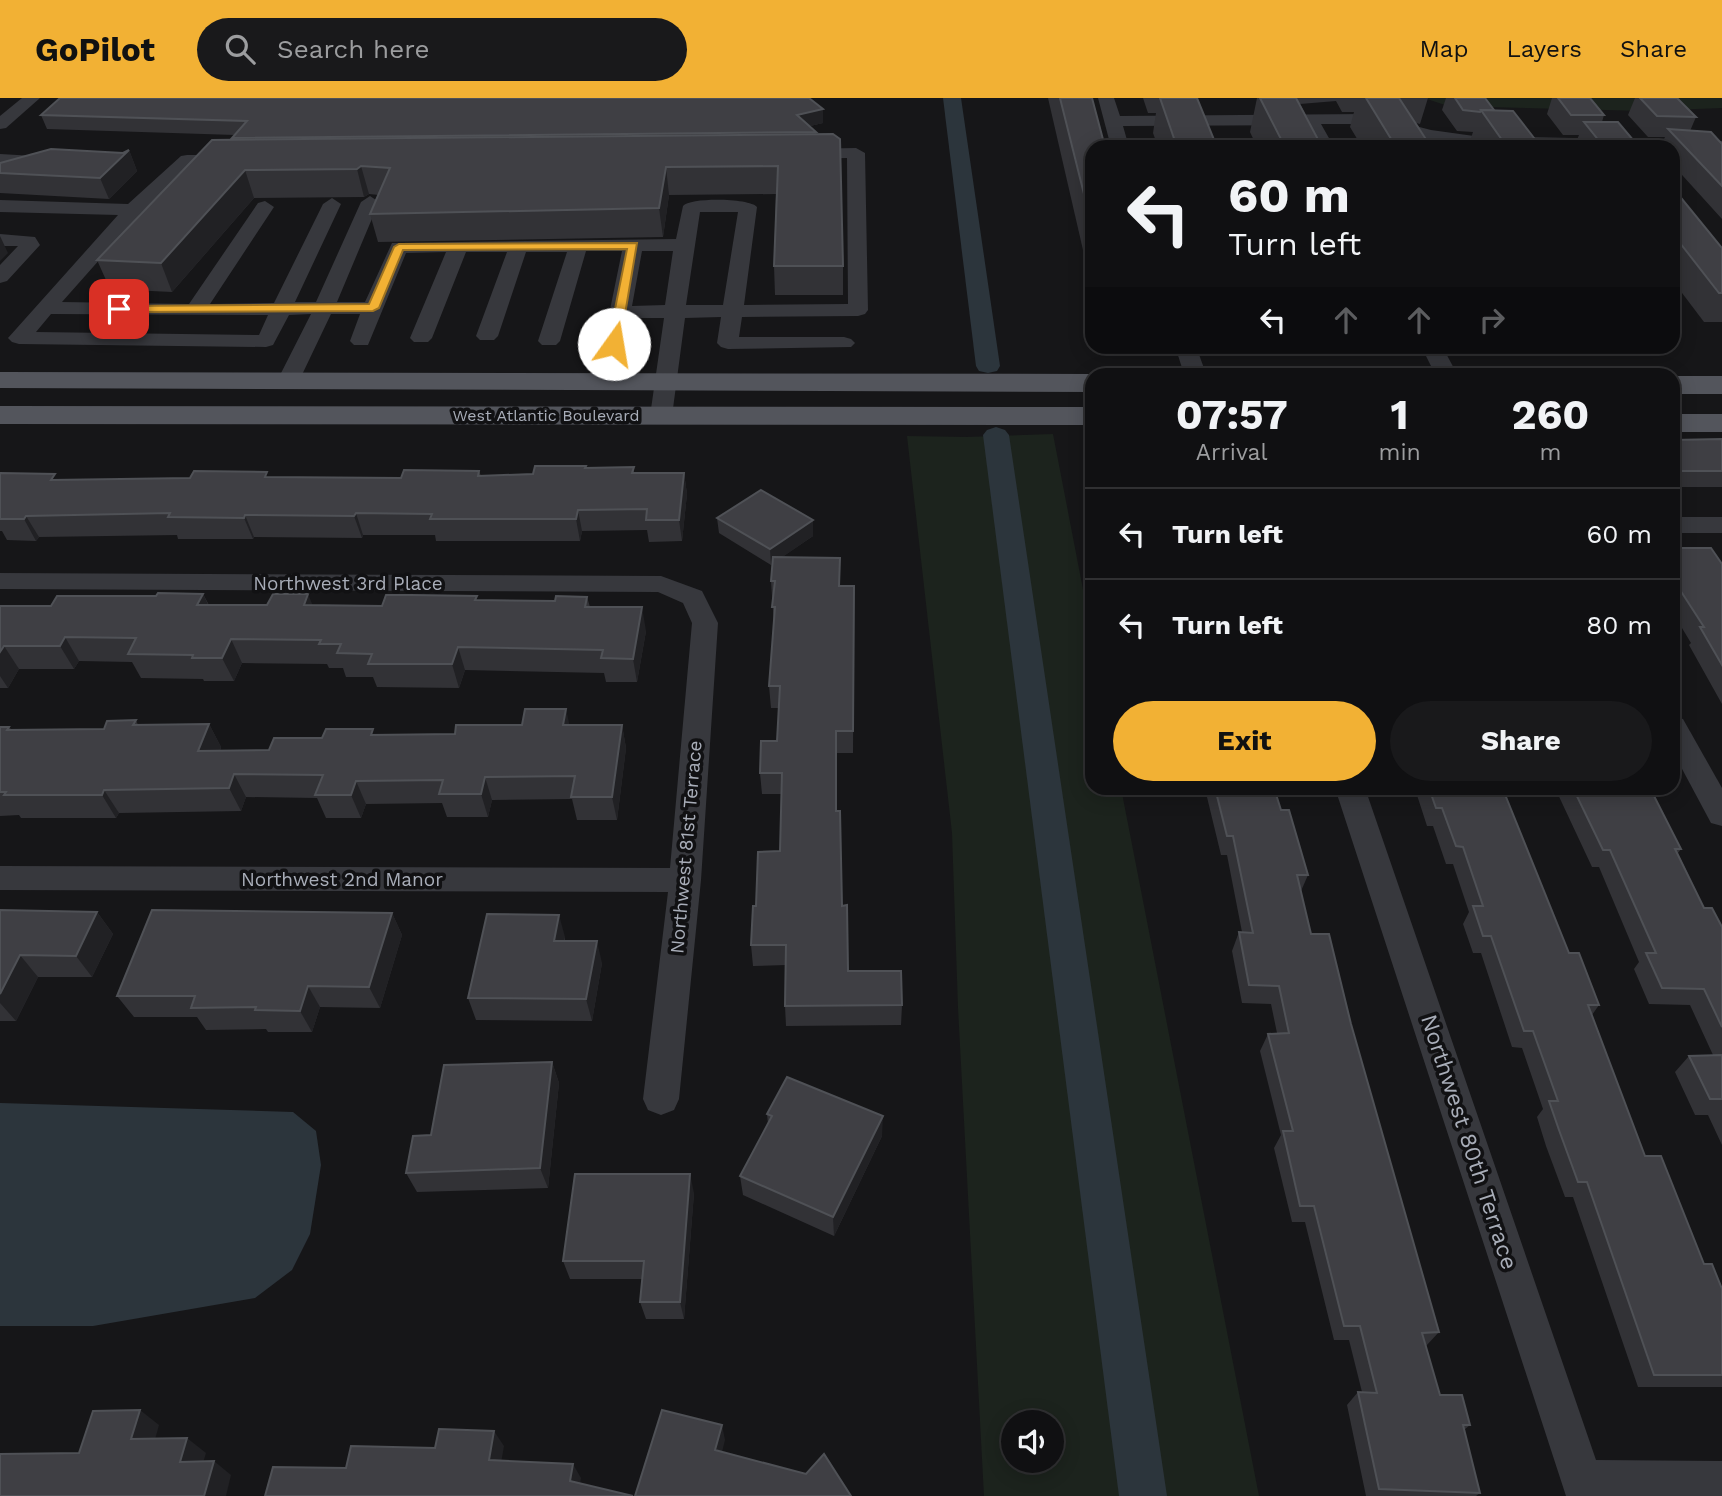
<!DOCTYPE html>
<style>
body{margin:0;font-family:"Work Sans",sans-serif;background:#19191b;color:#f1f3f6;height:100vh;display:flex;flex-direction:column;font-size:26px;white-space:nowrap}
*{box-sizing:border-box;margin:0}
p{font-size:23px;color:#9c9d9f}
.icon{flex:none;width:38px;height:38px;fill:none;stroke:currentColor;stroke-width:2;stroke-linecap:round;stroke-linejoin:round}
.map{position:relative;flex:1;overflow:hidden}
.details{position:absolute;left:1085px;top:270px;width:595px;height:427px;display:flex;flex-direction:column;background:#101012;border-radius:21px;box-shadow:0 4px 18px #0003,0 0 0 2px #303032}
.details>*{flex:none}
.hud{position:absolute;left:1085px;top:42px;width:595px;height:214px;border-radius:21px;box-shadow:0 4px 18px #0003,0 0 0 2px #303032;background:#101012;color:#f1f3f6;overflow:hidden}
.buttons{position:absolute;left:1001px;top:1312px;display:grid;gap:14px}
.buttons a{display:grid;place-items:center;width:63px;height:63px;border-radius:50%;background:#101012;box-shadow:0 4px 18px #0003,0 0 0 2px #303032;font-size:35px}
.pin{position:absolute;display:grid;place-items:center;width:60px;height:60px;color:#fff;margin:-30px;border-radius:14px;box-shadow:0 4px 10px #0006}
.me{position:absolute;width:77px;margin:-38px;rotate:13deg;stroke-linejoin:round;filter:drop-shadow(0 0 5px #0008)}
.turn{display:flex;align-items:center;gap:24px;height:147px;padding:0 28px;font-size:32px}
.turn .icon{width:91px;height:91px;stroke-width:2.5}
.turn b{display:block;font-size:49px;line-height:60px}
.lanes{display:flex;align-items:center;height:66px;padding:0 28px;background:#0003;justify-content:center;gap:35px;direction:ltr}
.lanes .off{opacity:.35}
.eta{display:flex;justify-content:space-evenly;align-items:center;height:119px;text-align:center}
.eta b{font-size:42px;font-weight:700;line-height:49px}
.button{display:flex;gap:14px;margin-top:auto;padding:14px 28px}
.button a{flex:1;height:80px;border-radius:42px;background:#f2b134;color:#111;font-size:28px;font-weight:700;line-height:80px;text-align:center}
.button a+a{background:#19191b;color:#f1f3f6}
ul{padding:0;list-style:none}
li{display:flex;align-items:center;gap:21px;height:91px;padding:0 28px;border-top:2px solid #303032}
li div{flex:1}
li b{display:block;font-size:26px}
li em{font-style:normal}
header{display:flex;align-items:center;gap:42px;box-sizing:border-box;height:98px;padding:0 35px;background:#f2b134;color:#111}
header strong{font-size:33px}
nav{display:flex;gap:38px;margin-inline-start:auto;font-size:24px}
.search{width:490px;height:63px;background:#19191b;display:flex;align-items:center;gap:18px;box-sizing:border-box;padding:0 24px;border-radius:38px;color:#9c9d9f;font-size:26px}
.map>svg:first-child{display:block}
</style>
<header>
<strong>GoPilot</strong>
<div class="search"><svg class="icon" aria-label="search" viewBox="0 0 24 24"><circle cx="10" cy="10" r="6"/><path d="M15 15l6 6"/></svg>Search here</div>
<nav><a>Map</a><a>Layers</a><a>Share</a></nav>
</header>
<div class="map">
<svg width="1722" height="1398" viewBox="0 0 1722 1398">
<rect width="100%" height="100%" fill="#161618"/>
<g fill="#1c231d" fill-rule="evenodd">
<path d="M1424,0H1722V10L1645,13L1448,8Z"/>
<path d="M1053,336L1092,538V690H1121L1259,1398H984L958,910L952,735L907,338L966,339ZM1013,1325H1052V1363H1013Z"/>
</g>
<path fill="#2c353c" d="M0,1005L293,1014L316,1033L321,1067L310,1136L292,1172L255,1200L93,1228H0Z"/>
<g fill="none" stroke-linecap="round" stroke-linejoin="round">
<g fill="#2c353c" fill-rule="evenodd">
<path d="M943,0H961L1000,268L997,273L988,275L979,273L976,268Z"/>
<path d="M996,329L1005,332L1009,337L1167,1398H1119L983,337L987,332Z"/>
</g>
<g fill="#37383d" fill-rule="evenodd">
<path d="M22,0H40L6,30L0,31V18Z"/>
<path d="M1098,0H1114L1120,18L1369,16L1431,32L1474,38L1722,43V53L1673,52V49L1474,48L1430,42L1369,26H1321L1334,49H1316L1304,27L1123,28L1129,49H1111Z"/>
<path d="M856,50L865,55L868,212L865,216L858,218L742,219L739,239H844L851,241L855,245L851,249L728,251L721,249L717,245L721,219L685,220L672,318L669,323H653L650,318L664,220H630L621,250H607L603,246L622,153H586L560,243L556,247H542L538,243L567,154H526L498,238L494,242H480L476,238L507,154H466L432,240L428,244H414L410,240L446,154L406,155L368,247H354L350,243L360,216H331L299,283L296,288H280L277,283L311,216L289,217L273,247L266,249L19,246L12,244L8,240L118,117L0,114V102L128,106L181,58L187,57H235L244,62L235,67H192L140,116L62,204L189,206L258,105L265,103L274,109L210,206L274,205L323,106L332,100L341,106L295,204H316L361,104L370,98L379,104L337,204H365L392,145L676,141L683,108C690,99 750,100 757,109L744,207L848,206L847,60L799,61L790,56L799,51ZM700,114H738L723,207H686ZM642,153H673L665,207L632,208ZM51,216L268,217L259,237L36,234Z"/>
<path d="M0,56L52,59L61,64L52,69L0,66Z"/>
<path d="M0,136L35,139L40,147L7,183L0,185V167L18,148H0Z"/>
<path d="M1175,248H1196L1206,276H1184Z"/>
<path d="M1421,248H1442L1457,276H1435Z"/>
<rect x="1673" y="419" width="49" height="16"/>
<path d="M0,475L661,478L702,493L718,525L701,782L679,1001L674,1012L661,1017L648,1012L643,1001L668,794L0,792V768L670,770L692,525L683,505L658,494L0,491Z"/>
<path d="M1673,618L1683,621L1722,690V728L1711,725L1673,654Z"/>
<path d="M1335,690H1365L1596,1362L1722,1363V1398H1566Z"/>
</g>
<g fill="#53555c" fill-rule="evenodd">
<path d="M0,274L1092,276V294L0,290Z"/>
<rect x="1673" y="278" width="49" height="18"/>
<path d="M0,308L1092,309V327L0,326Z"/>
<rect x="1673" y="316" width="49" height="18"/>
</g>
</g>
<g fill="#323236">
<path d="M1048,0H1092V191Z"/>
<path d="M1143,0H1197L1217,49H1158L1153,35L1156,15H1148Z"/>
<path d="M1257,0H1428L1420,26L1416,25L1431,49H1362L1350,29L1354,14H1342L1336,3L1300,6L1322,49H1257L1250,34Z"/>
<path d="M1446,0H1485L1494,12L1541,49H1468L1473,34L1457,33L1442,12Z"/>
<path d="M1552,0H1590L1604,17L1602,24L1639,49H1574L1579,37H1563L1547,16Z"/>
<path d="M1635,0H1677L1696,19L1690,33L1722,46V121L1673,67V49H1660L1665,39H1648L1628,17Z"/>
<path d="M41,17L823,25L810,28L816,34L843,168V197H775L774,168L776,96L669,97L663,139L378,144L370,116L379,97L369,96L364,99L254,100L172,194L110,191L97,162L232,42V40L235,37L47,31Z"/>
<path d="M129,52L137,73L109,101L0,95V65L123,55Z"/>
<path d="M1673,90L1722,150V224H1704L1673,183Z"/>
<path d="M1105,248H1147L1146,254H1107Z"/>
<path d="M1229,248H1275L1273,254H1231Z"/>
<path d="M1351,248H1394L1393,252H1353Z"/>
<path d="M1476,248H1523L1521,254L1479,255Z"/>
<path d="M1722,341V389H1673V342Z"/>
<path d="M634,369V375H684L687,396L682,443L649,444L647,432L582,433L580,443H436L435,437H363L362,440L254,439L253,441H178L177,437L39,439L36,443L7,442L2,433H0V375L58,382L269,379L401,380L479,373L481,378L533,376L586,370Z"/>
<path d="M717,420L813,422V438L782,459L840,488H854L853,655H836L837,713L842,808L848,873L902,907L901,927L786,928L785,908L786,867L753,868L751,847L756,808L780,753L781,696H762L760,675L777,643L779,610H771L769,588L774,528L771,483L772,466L771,467L719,435Z"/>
<path d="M1673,450L1722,466V606L1689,547L1691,545L1673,515Z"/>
<path d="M203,496L209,507L382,508L478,502L555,503L587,499L590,509L646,533L637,584H606L604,575L465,572L459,590L377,589L373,579H346L343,570H329L327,566L242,565L234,583H204L203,581L141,580L132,564L79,563L74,571H19L8,590H0V508H51L156,498Z"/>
<path d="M136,622L138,627L209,626L221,649L220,653L269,652L322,640L375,637L455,636L570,627H622L626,650L617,722H577L572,701L492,702L488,719H447L442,705L366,706L361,720H326L317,700L246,699L241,713L119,715L116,720H21L19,717L0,718V629H9L12,632L104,631Z"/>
<path d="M1208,690H1274L1281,712L1308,777L1301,793L1311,836L1351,926L1439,1234L1426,1248L1440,1297L1470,1327L1464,1332L1480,1395L1476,1398H1366L1347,1307L1358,1294H1362L1349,1242H1334L1305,1124H1292L1274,1050L1281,1037L1260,953L1268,936L1277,935L1271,906L1242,905L1232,853L1239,834H1242L1227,757H1221L1206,695Z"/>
<path d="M1411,690H1497L1569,855L1599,907L1592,917L1645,1058L1704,1166L1722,1191V1289H1638L1573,1099H1565L1546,1048L1537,1019L1543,1011L1522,950L1512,949L1481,855H1473L1463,826L1469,814L1453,766H1446L1433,728H1427L1416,694H1413Z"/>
<path d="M1555,690H1650L1681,751L1678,755L1704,810L1722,829V1047L1708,1017H1695L1675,974L1689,958L1713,957L1690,907L1649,906L1634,871L1639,864L1599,769H1592Z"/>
<path d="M0,812L97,814L113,836L92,879H38L16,923H0Z"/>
<path d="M392,815L402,837L380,910L320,909L312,934H268L266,931L206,932L197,919H134L117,898Z"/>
<path d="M565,839V843L602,865L592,923L476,922L468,900Z"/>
<path d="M552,964L559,985L548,1090L417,1094L406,1075L431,1037Z"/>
<path d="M767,1016L882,1038L834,1138L743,1097L740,1078L768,1026Z"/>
<path d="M694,1095L684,1221H646L640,1204L642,1181H570L563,1163Z"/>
</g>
<g fill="#212124">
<path d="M823,11V25L797,31V17Z"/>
<path d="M129,52L137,73L109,101L100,80Z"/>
<path d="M361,68L369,96L364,99L357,71Z"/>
<path d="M666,69L669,97L663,139L659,110Z"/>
<path d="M245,72L254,100L172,194L161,165Z"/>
<path d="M0,138L8,155L0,163Z"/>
<path d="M684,375L687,396L682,443L679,422Z"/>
<path d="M578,412L582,433L580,443L576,421Z"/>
<path d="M356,415L363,437L362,440L354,418Z"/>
<path d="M245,417L254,439L253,441L244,420Z"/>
<path d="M26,418L39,439L36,443L24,421Z"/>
<path d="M813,422V438L771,467L770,451Z"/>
<path d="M203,496L214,519L197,507Z"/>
<path d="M308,496L318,520L304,507Z"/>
<path d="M642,509L646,533L637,584L633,561Z"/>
<path d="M65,539L79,563L74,571L60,548Z"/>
<path d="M231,541L242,565L234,583L222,560Z"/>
<path d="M4,548L19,571L8,590L0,578V554Z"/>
<path d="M458,549L465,572L459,590L452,566Z"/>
<path d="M566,611L571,634L563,627Z"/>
<path d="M209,626L221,649L210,676L198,653Z"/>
<path d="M622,627L626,650L617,722L612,699Z"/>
<path d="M234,676L246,699L241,713L229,690Z"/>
<path d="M485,679L492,702L488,719L481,696Z"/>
<path d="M356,683L366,706L361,720L351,697Z"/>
<path d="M104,692L119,715L116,720L102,697Z"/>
<path d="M97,814L113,836L92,879L76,858Z"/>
<path d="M392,815L402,837L380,910L369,889Z"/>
<path d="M559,817L565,839L560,865L554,843Z"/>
<path d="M597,843L602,865L592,923L586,901Z"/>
<path d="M20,857L38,879L16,923L0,905V896Z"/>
<path d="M308,888L320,909L312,934L300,913Z"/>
<path d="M552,964L559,985L548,1090L540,1070Z"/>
<path d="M883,1018L882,1038L834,1138L833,1119Z"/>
<path d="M690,1076L694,1095L684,1221L680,1204Z"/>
<path d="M140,1312L159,1327L151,1356L131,1341Z"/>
<path d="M722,1327L725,1342L719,1366L715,1352Z"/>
<path d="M494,1333L504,1348L499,1377L489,1362Z"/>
<path d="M187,1340L206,1355L199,1378L180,1364Z"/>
<path d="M214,1363L231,1377L226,1398H204Z"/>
<path d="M573,1366L581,1380L578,1397L570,1383Z"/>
</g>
<g fill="#3f3f44" stroke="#4f5156" stroke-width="2">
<path d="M60,0H809L823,11L797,17L816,34L232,40L247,23L41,17Z"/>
<path d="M1060,0H1092L1105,49H1092V128Z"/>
<path d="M1160,0H1197L1217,49H1177Z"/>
<path d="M1260,0H1296L1322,49H1285Z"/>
<path d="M1366,0H1399L1431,49H1396Z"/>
<path d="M1455,0H1485L1494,12H1481L1480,14L1463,12Z"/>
<path d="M1558,0H1590L1604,17H1571Z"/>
<path d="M1640,0H1677L1696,19L1657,18Z"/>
<path d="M1481,12L1513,13L1541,49H1507Z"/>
<path d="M1584,24H1618L1639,49H1604Z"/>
<path d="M1668,31L1711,34L1722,46V88Z"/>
<path d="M833,36L840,41L843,168H774L778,68L666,69L659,110L370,116L390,70L361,68L357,71L245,72L161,165L97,162L212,42Z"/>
<path d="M51,51L123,55L129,52L100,80L0,75V65Z"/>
<path d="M1673,90L1722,150V195H1719L1673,136Z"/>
<path d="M1722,341V373H1673V342Z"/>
<path d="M535,368H586L585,370L634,369L632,375H684L679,422H646L647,411L578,412L576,421H430L432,416L356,415L354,418L245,417L244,420L168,419L170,415L26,418L24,421H0V375L55,376L51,382L190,380L194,373L267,374L265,379L401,380L404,372L479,373L478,378L533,376Z"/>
<path d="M761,392L813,422L770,451L717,420Z"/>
<path d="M1673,450H1711L1722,466V567L1700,529H1704L1673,481Z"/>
<path d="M773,459L840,460L839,488H854L853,633H836V713H840L842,808L847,807L848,873H901L902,907L785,908L786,847H751L753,808H756L758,754L780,753L782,675H760L761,643H777L780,588H769L775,509H772L775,483H771Z"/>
<path d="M158,495L203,496L197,507H267L273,496H308L304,507L382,508L386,497H411L477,498L475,502L555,503L556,498L587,499L585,509H642L633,561L601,560L603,552L458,549L452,566H368L372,556L337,555L341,546H319L321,542L231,541L222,560H192L193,557L128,556L136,540L65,539L60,548H4L0,554V508H51L57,498H156Z"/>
<path d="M525,611H566L563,627H622L612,699H571L575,678L485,679L481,696H439L443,682L356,683L351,697H315L323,677L234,676L229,690L104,692L102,697H4L6,694H0V629H9L7,632L104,631L107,623L136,622L133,627L209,626L198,653L269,652L274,640H322L326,631H373L371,637L455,636L456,627H522Z"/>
<path d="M1215,690H1274L1281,712H1289L1308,777H1297L1311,836H1329L1351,926L1439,1234L1422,1235L1440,1297H1462L1470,1327H1463L1480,1395L1379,1391L1358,1294L1377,1295L1360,1228H1344L1314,1108H1300L1283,1033H1293L1268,936L1289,935L1279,888L1249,887L1239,834L1253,835L1233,738H1227Z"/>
<path d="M1429,690H1497L1499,694H1504L1569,855H1579L1599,907H1588L1645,1058H1661L1704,1166H1712L1722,1191V1277H1654L1587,1084H1578L1559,1032L1549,1003H1558L1533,933H1524L1491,838H1483L1473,808H1483L1463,749L1456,748L1442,710H1436Z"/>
<path d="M1573,690H1650L1681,751H1675L1704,810H1712L1722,829V929L1704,891L1662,890L1646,855H1656L1610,752H1603Z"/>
<path d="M0,812L97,814L76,858L20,857L0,896Z"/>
<path d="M152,812L392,815L369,889L308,888L300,913L255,912L256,909L191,910L195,898H117Z"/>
<path d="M487,816L559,817L554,843H597L586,901L468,900Z"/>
<path d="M1722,957V1001H1710L1689,958Z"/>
<path d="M552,964L540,1070L406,1075L413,1038L431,1037L444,967Z"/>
<path d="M787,979L883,1018L833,1119L740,1078L772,1018L767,1016Z"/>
<path d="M575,1076H690L680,1204H640L644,1163H563Z"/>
<path d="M140,1312L131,1341L187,1340L180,1364L214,1363L204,1398H0V1356L79,1355L93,1313Z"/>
<path d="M662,1312L722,1327L715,1352L806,1376L824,1356L851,1398H635Z"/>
<path d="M439,1331L494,1333L489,1362L573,1366L570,1383L633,1398H265L273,1369L346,1370L351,1348L435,1350Z"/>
</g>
<path fill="#f2b134" stroke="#9d7322" stroke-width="2" d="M637,145L620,246L614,249L608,246L627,151L403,152L379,210L373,213L119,214L114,211L119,208L369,206L394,149L399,146Z"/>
<g text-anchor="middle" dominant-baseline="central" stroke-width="7" stroke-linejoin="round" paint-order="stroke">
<g font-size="16" fill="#a8adb8" stroke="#111113">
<text x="546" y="317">West Atlantic Boulevard</text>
</g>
<g font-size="19" fill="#a8adb8" stroke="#111113">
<text x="348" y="485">Northwest 3rd Place</text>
<text transform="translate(686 749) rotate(-85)">Northwest 81st Terrace</text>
<text x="342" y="781">Northwest 2nd Manor</text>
</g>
<g font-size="23" fill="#a8adb8" stroke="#111113">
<text transform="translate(1469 1044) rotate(72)">Northwest 80th Terrace</text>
</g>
</g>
</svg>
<div class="buttons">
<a><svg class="icon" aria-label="sound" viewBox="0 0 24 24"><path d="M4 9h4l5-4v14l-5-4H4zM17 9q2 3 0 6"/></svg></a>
</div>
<div class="pin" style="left:119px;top:211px;background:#d93025"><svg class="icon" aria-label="arrive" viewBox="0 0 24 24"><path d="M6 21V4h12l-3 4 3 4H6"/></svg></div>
<svg class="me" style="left:614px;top:246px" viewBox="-20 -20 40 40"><circle r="19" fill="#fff"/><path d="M0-13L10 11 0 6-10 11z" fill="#f2b134"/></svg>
<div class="hud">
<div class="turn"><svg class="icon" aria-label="left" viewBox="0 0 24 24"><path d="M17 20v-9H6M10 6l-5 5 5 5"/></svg><div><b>60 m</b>Turn left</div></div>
<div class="lanes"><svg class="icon" aria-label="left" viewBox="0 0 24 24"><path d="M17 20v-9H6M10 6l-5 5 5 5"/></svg><svg class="icon off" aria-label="ahead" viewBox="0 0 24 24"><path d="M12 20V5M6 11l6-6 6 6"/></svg><svg class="icon off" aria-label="ahead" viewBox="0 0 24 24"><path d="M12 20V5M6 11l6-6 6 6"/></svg><svg class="icon off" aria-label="right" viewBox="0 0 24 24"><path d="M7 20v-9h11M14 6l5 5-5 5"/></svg></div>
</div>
<section class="details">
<div class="eta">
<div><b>07:57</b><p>Arrival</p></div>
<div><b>1</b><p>min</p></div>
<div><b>260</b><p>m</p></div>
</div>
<ul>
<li><svg class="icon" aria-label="left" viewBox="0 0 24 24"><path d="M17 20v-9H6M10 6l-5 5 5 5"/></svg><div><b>Turn left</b></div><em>60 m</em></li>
<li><svg class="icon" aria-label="left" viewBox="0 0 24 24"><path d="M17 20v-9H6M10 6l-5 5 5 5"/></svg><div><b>Turn left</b></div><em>80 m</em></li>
</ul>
<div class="button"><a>Exit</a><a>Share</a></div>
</section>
</div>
